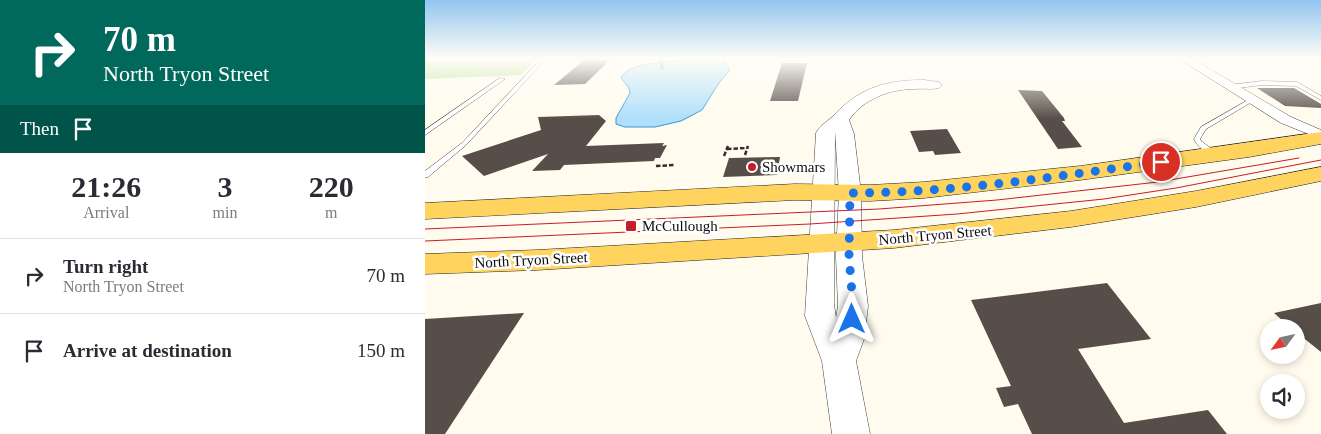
<!DOCTYPE html>
<style>
body{margin:0;font-family:"Times New Roman",serif;background:#f7f7f7;color:#2b2b33;height:100vh;display:flex;flex-direction:column;font-size:19px;white-space:nowrap}
*{box-sizing:border-box;margin:0}
p{font-size:16px;color:#7c7c81}
.icon{flex:none;width:28px;height:28px;fill:none;stroke:currentColor;stroke-width:2;stroke-linecap:round;stroke-linejoin:round}
.map{position:relative;flex:1;overflow:hidden}
.details{display:flex;flex-direction:column;background:#fff;width:425px}
.details>*{flex:none}
.hud{background:#00695c;color:#fff;overflow:hidden}
.needle{width:32px;rotate:237deg}
.fabs{position:absolute;left:835px;top:319px;display:grid;gap:10px}
.fabs a{display:grid;place-items:center;width:45px;height:45px;border-radius:50%;background:#fff;box-shadow:0 2px 8px #0003;font-size:25px}
.pin{position:absolute;display:grid;place-items:center;width:42px;height:42px;color:#fff;margin:-21px;border:2px solid #fff;border-radius:50%;box-shadow:0 1px 5px #0007}
.me{position:absolute;width:55px;margin:-28px;rotate:0deg;stroke-linejoin:round;filter:drop-shadow(0 0 4px #0008)}
.turn{display:flex;align-items:center;gap:18px;height:105px;padding:0 20px;font-size:22px}
.turn .icon{width:65px;height:65px;stroke-width:2.5}
.turn b{display:block;font-size:35px;line-height:42px}
.then{display:flex;align-items:center;height:48px;padding:0 20px;background:#0003;gap:10px;font-size:19px}
.eta{display:flex;justify-content:space-evenly;align-items:center;height:85px;text-align:center}
.eta b{font-size:30px;font-weight:600;line-height:35px}
ul{padding:0;list-style:none}
li{display:flex;align-items:center;gap:15px;height:75px;padding:0 20px;border-top:1px solid #e1e1e2}
li div{flex:1}
li b{display:block;font-size:19px}
li em{font-style:normal}
main{display:flex;flex:1;min-height:0}
.map>svg:first-child{display:block}
</style>
<main>
<section class="details">
<div class="hud">
<div class="turn"><svg class="icon" aria-label="right" viewBox="0 0 24 24"><path d="M7 20v-9h11M14 6l5 5-5 5"/></svg><div><b>70 m</b>North Tryon Street</div></div>
<div class="then">Then<svg class="icon" aria-label="arrive" viewBox="0 0 24 24"><path d="M6 21V4h12l-3 4 3 4H6"/></svg></div>
</div>
<div class="eta">
<div><b>21:26</b><p>Arrival</p></div>
<div><b>3</b><p>min</p></div>
<div><b>220</b><p>m</p></div>
</div>
<ul>
<li><svg class="icon" aria-label="right" viewBox="0 0 24 24"><path d="M7 20v-9h11M14 6l5 5-5 5"/></svg><div><b>Turn right</b><p>North Tryon Street</p></div><em>70 m</em></li>
<li><svg class="icon" aria-label="arrive" viewBox="0 0 24 24"><path d="M6 21V4h12l-3 4 3 4H6"/></svg><div><b>Arrive at destination</b></div><em>150 m</em></li>
</ul>
</section>
<div class="map">
<svg width="896" height="434" viewBox="0 0 896 434">
<rect width="100%" height="100%" fill="#fffbee"/>
<path fill="#b6de93" d="M0,58H113L96,75L0,79Z"/>
<path fill="#afdffa" stroke="#3198d5" d="M287,58H297L305,70L294,83L277,110L256,121L230,127H200L191,124V118L205,93L204,88L196,78C204,58 267,62 287,58Z"/>
<g fill="none" stroke-linecap="round" stroke-linejoin="round">
<path stroke="#3198d5" stroke-width="3" d="M236,58L237,68"/>
</g>
<g fill="#574e49">
<path d="M164,59L185,60L160,84L129,85L159,60Z"/>
<path d="M357,63H382L373,101H345Z"/>
<path d="M832,88H869L896,104V108L860,106Z"/>
<path d="M593,90L617,91L639,118L640,121H637L657,147L633,149Z"/>
<path d="M174,115L181,121L161,146L239,143L237,146L242,145L235,158H230L229,161L139,165L135,170L107,171L123,154L59,176L37,156L116,130L113,117Z"/>
<path d="M522,129L536,153L510,155L508,151L494,152L485,131Z"/>
<path d="M355,157L352,175L298,177L304,158Z"/>
<path d="M682,283L726,339L653,349L699,423L783,410L802,434H607L593,404L579,407L571,388L586,386L546,300Z"/>
<path d="M896,303V352L871,332V328H866L849,313Z"/>
<path d="M99,313L20,434H0V319Z"/>
</g>
<g fill="none" stroke-linecap="round" stroke-linejoin="round">
<g stroke="#404040" stroke-width="1">
<g id="service">
<path d="M117,58H122L41,145L3,177H0V171L37,143Z"/>
<path d="M75,78L80,79L0,135V130Z"/>
<path d="M837,81L872,82L896,96V100L871,86L837,85L805,89L802,87L805,85Z"/>
<path d="M825,99L830,100L781,129L775,139L776,141L791,152V156C783,156 772,146 769,139L776,127Z"/>
</g>
</g>
<g stroke="#404040" stroke-width="1">
<path id="minor" d="M753,58H766L866,117L896,130V139L856,123Z"/>
</g>
<g stroke="#404040" stroke-width="1">
<path id="tertiary" d="M499,80L514,82L517,85L514,88C506,90 498,88 490,89C465,89 438,99 424,120L429,134L436,193L437,256L443,306L439,339L431,361L445,434H407L397,361L380,316L391,133C396,124 404,121 410,114C436,87 462,80 499,80ZM410,131L414,193L411,256L413,306L411,318L409,304Z"/>
</g>
<g stroke="#1e1e1e" stroke-width="1">
<g id="primary">
<path d="M896,132V144L824,157L655,180L499,198L445,201L370,200L0,219V203L370,184L445,185L499,182L655,166Z"/>
<path d="M896,167V181L771,207L646,227L469,248L112,270L0,274V254L112,250L469,230L646,211L771,191Z"/>
</g>
</g>
<g stroke="#2f2f2f" stroke-width="2.5" stroke-dasharray="4.5 2" stroke-linecap="butt">
<path d="M302,149L322,148"/>
<path d="M320,155L323,146"/>
<path d="M299,156L303,146"/>
<path d="M231,166L249,165"/>
</g>
<use href="#service" fill="#fff" fill-rule="evenodd"/>
<use href="#minor" fill="#fff" fill-rule="evenodd"/>
<use href="#tertiary" fill="#fff" fill-rule="evenodd"/>
<use href="#primary" fill="#ffd45e" fill-rule="evenodd"/>
<g stroke="#c61d29" stroke-width="1">
<path d="M0,229L454,209L572,200L733,182L874,158"/>
<path d="M0,241L385,224L532,214L679,199L751,188L896,160"/>
</g>
</g>
<linearGradient id="sky" x2="0" y2="1"><stop stop-color="#91c5ef"/><stop offset="0.49" stop-color="#fffdf7"/><stop offset="1" stop-color="#fffdf7" stop-opacity="0"/></linearGradient>
<rect width="896" height="119" fill="url(#sky)"/>
<g fill="none" stroke-linecap="round" stroke-linejoin="round">
<path stroke="#1a73e8" stroke-width="9" stroke-dasharray="0 16.2" d="M427,319L428,306L424,256L425,193C529,193 634,176 736,162"/>
</g>
<g fill="#c61d29" stroke="#fff" stroke-width="2">
<circle cx="327" cy="167" r="5"/>
<rect x="200" y="220" width="12" height="12" rx="2.5"/>
</g>
<g text-anchor="middle" dominant-baseline="central" stroke-width="5" stroke-linejoin="round" paint-order="stroke">
<g font-size="15" fill="#0d0d0d" stroke="#fff" text-anchor="start">
<text x="337" y="167">Showmars</text>
<text x="217" y="226">McCullough</text>
</g>
<g font-size="15" fill="#0d0d0d" stroke="#fff">
<text transform="translate(510 235) rotate(-5)">North Tryon Street</text>
<text transform="translate(106 260) rotate(-3)">North Tryon Street</text>
</g>
</g>
</svg>
<div class="fabs">
<a><svg class="needle" viewBox="-14 -14 28 28"><path d="M0-13l5 13h-10z" fill="#e53935"/><path d="M0 13l5-13h-10z" fill="#7c7c81"/></svg></a>
<a><svg class="icon" aria-label="sound" viewBox="0 0 24 24"><path d="M4 9h4l5-4v14l-5-4H4zM17 9q2 3 0 6"/></svg></a>
</div>
<div class="pin" style="left:736px;top:162px;background:#d93025"><svg class="icon" aria-label="arrive" viewBox="0 0 24 24"><path d="M6 21V4h12l-3 4 3 4H6"/></svg></div>
<svg class="me" style="left:427px;top:319px" viewBox="-20 -20 40 40"><path d="M0-17L14 15 0 8-14 15z" fill="#1a73e8" stroke="#fff" stroke-width="4"/></svg>
</div>
</main>
